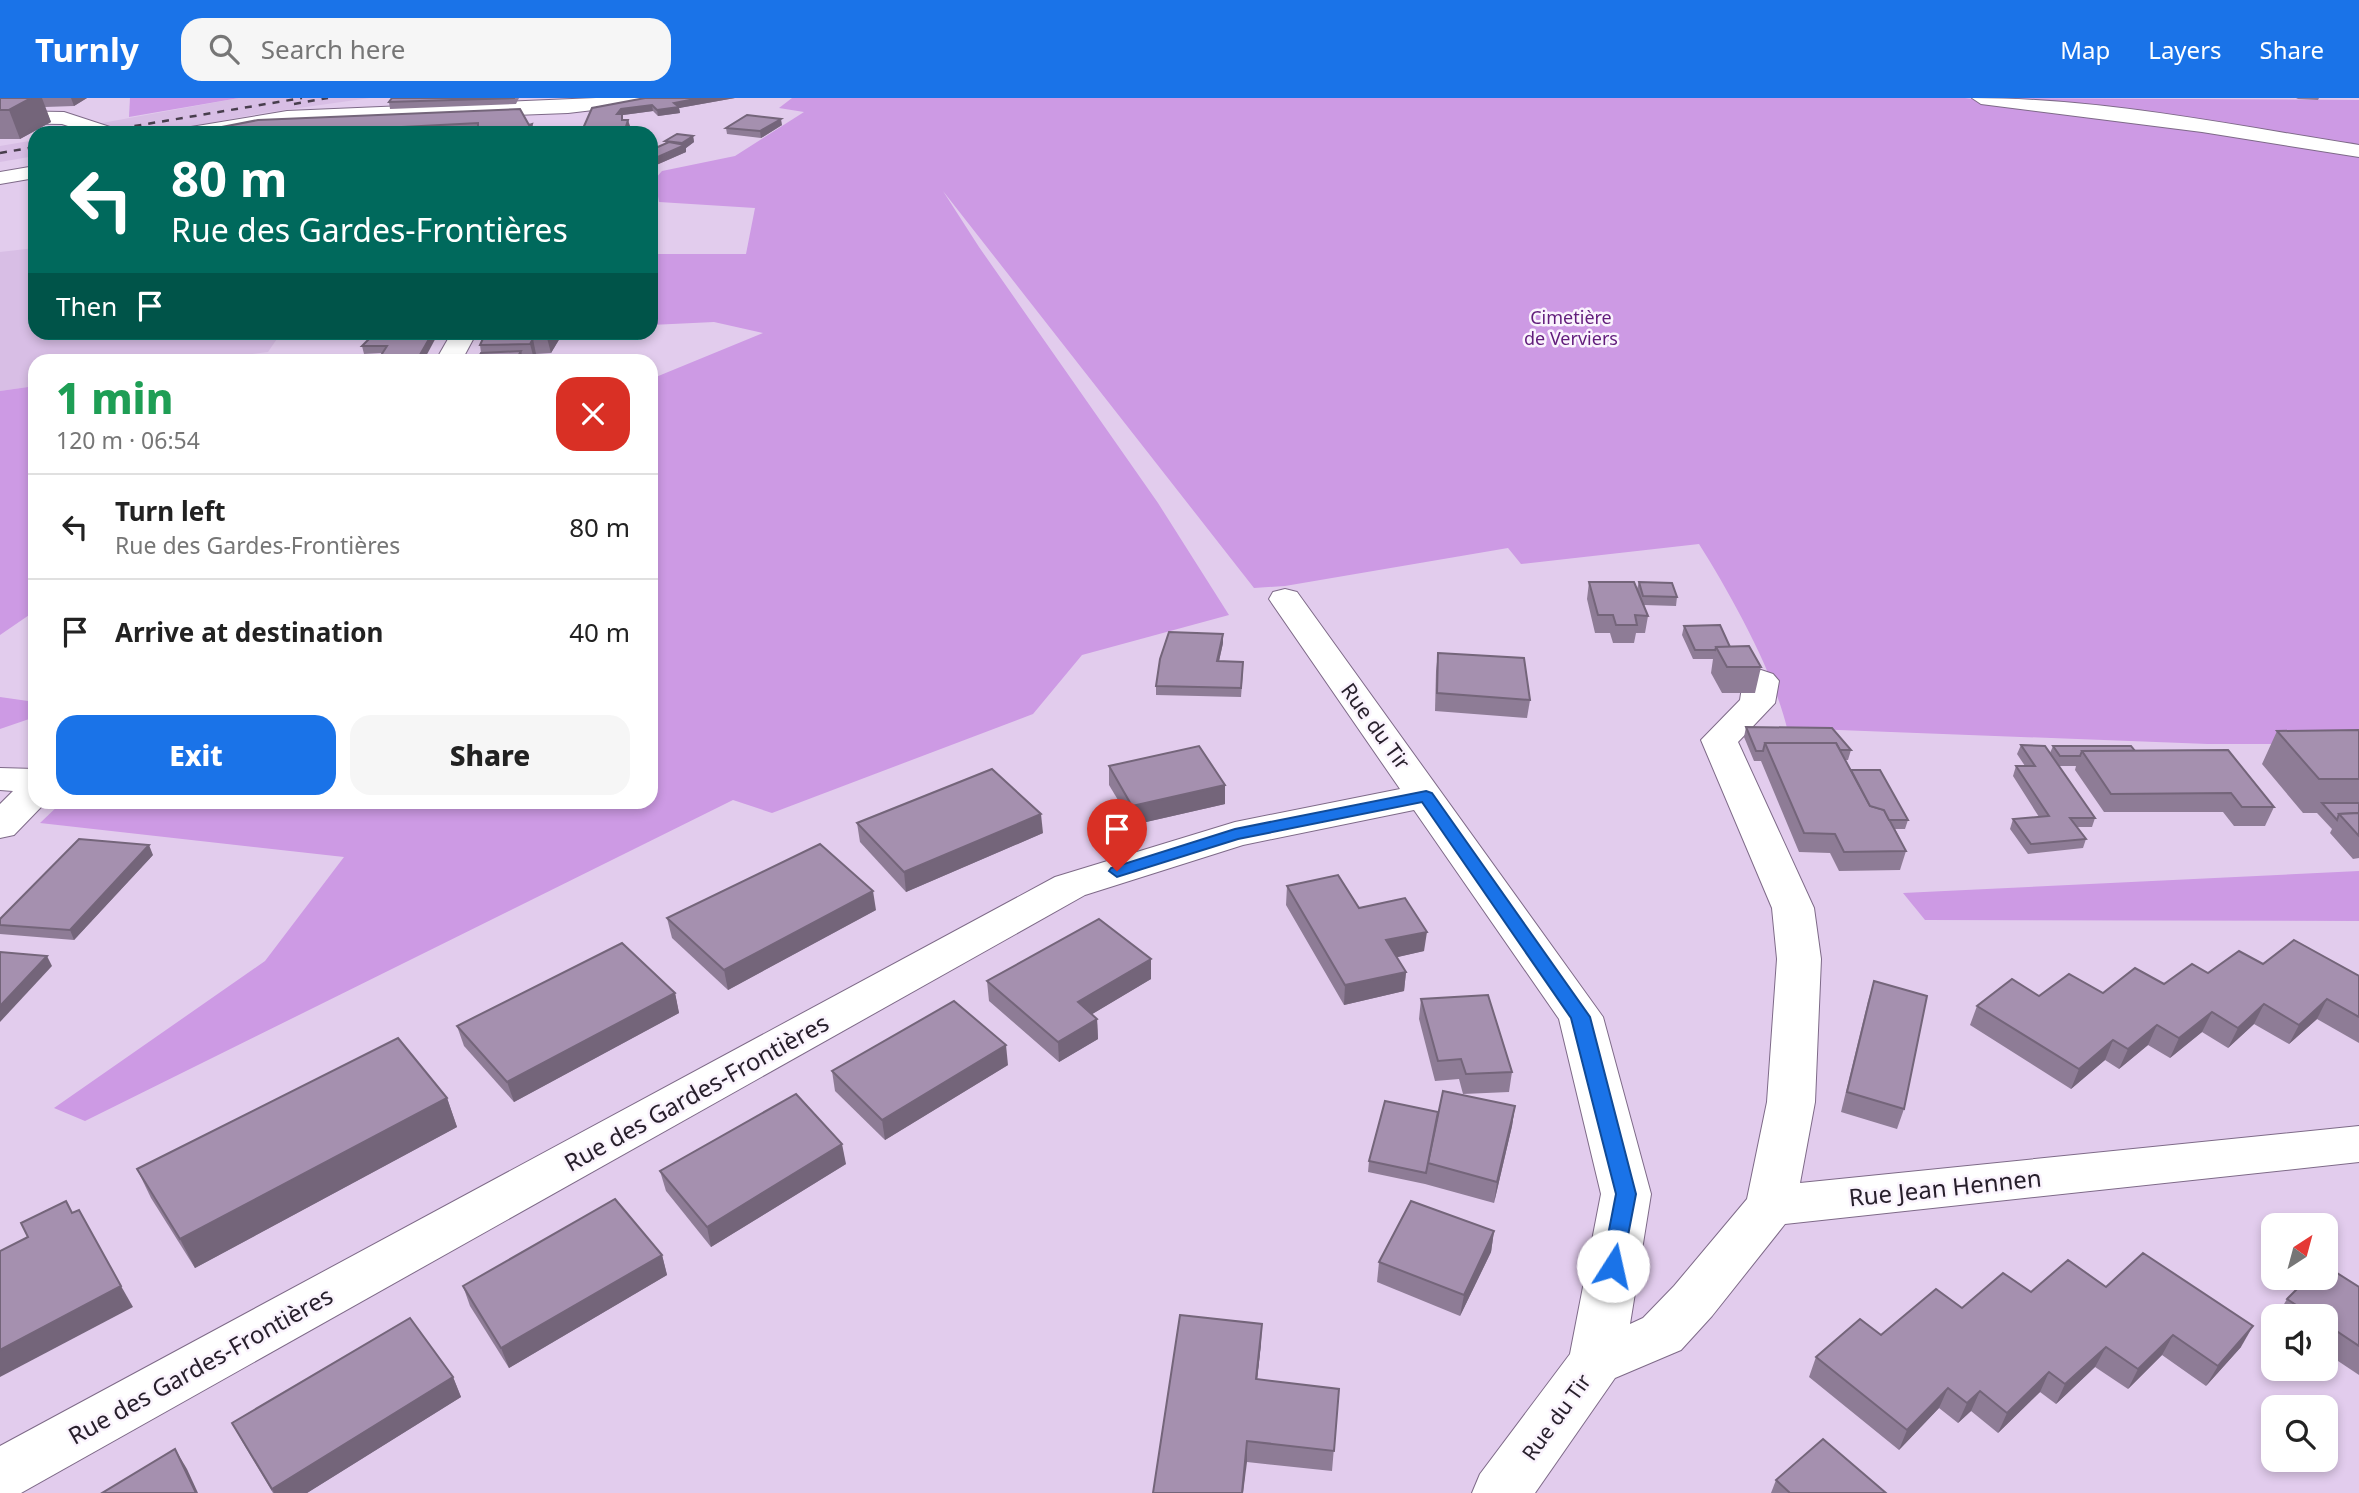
<!DOCTYPE html>
<meta charset="utf-8">
<style>
body{margin:0;font-family:"Noto Sans",sans-serif;background:#f6f6f6;color:#222;height:100vh;display:flex;flex-direction:column;font-size:26px;white-space:nowrap}
*{box-sizing:border-box;margin:0}
p{font-size:23px;color:#767676}
.icon{flex:none;width:38px;height:38px;fill:none;stroke:currentColor;stroke-width:2;stroke-linecap:round;stroke-linejoin:round}
.map{position:relative;flex:1;overflow:hidden}
.details{position:absolute;left:28px;top:256px;width:630px;height:455px;display:flex;flex-direction:column;background:#fff;border-radius:21px;box-shadow:0 4px 10px #0003}
.details>*{flex:none}
.banner{position:absolute;left:28px;top:28px;width:630px;height:214px;border-radius:21px;box-shadow:0 4px 10px #0003;background:#00695c;color:#fff;overflow:hidden}
.needle{width:46px;rotate:36deg}
.buttons{position:absolute;left:2261px;top:1115px;display:grid;gap:14px}
.buttons a{display:grid;place-items:center;width:77px;height:77px;border-radius:14px;background:#fff;box-shadow:0 4px 10px #0003;font-size:35px}
.pin{position:absolute;display:grid;place-items:center;width:60px;height:60px;color:#fff;margin:-72px -30px;border-radius:50% 50% 50% 0;rotate:-45deg;box-shadow:0 0 7px #0007}
.pin .icon{rotate:45deg}
.me{position:absolute;width:77px;margin:-38px;rotate:10deg;stroke-linejoin:round;filter:drop-shadow(0 0 5px #0008)}
.turn{display:flex;align-items:center;gap:24px;height:147px;padding:0 28px;font-size:32px}
.turn .icon{width:91px;height:91px;stroke-width:2.5}
.turn b{display:block;font-size:49px;line-height:60px}
.then{display:flex;align-items:center;height:66px;padding:0 28px;background:#0003;gap:14px;font-size:26px}
.round{display:grid;place-items:center;flex:none;width:74px;height:74px;border-radius:21px;background:#f6f6f6}
.head{display:flex;align-items:center;justify-content:space-between;height:119px;padding:0 28px}
h1{font-size:42px;font-weight:800;line-height:52px;color:#1e9e55}
.primary-button{display:flex;gap:14px;margin-top:auto;padding:14px 28px}
.primary-button a{flex:1;height:80px;border-radius:21px;background:#1a73e8;color:#fff;font-size:28px;font-weight:800;line-height:80px;text-align:center}
.primary-button a+a{background:#f6f6f6;color:#222}
ul{padding:0;list-style:none}
li{display:flex;align-items:center;gap:21px;height:105px;padding:0 28px;border-top:2px solid #e0e0e0}
li div{flex:1}
li b{display:block;font-size:26px}
li em{font-style:normal}
header{display:flex;align-items:center;gap:42px;box-sizing:border-box;height:98px;padding:0 35px;background:#1a73e8;color:#fff}
header strong{font-size:33px}
nav{display:flex;gap:38px;margin-inline-start:auto;font-size:24px}
.search{width:490px;height:63px;background:#f6f6f6;display:flex;align-items:center;gap:18px;box-sizing:border-box;padding:0 24px;border-radius:21px;color:#767676;font-size:26px}
.map>svg:first-child{display:block}
</style>
<header>
<strong>Turnly</strong>
<div class="search"><svg class="icon" aria-label="search" viewBox="0 0 24 24"><circle cx="10" cy="10" r="6"/><path d="M15 15l6 6"/></svg>Search here</div>
<nav><a>Map</a><a>Layers</a><a>Share</a></nav>
</header>
<div class="map">
<svg width="2359" height="1395" viewBox="0 0 2359 1395">
<rect width="100%" height="100%" fill="#e2cced"/>
<g fill="#d8bee5">
<path d="M239,0H370L263,15L158,35H58L69,31Z"/>
<path d="M35,42V58L0,64V48Z"/>
<path d="M35,150V234L281,235L268,254L207,262H35V288L0,293V154Z"/>
</g>
<g fill="#cd9ae4">
<path d="M130,0H239L129,19Z"/>
<path d="M792,0H1965L2205,31L2359,57V646H2208L1787,630C1773,572 1731,497 1699,446L1521,466L1508,450L1285,488L1254,490L943,93L979,149L1158,405L1229,517L1082,557L1033,616L772,715L733,702L85,1023L54,1010L265,863L344,759L40,725L62,704H651V281L763,235L714,224L651,227V156H746L755,110L659,104L655,81L662,73L735,58L804,14L779,10Z"/>
<path d="M2000,0L2359,2V49L2173,21Z"/>
<path d="M35,288V513L0,537V293Z"/>
<path d="M0,599L35,604V619L0,631Z"/>
<path d="M2359,773V823L1925,822L1903,795Z"/>
</g>
<g fill="none" stroke-linecap="round" stroke-linejoin="round">
<g stroke="#7e6a88" stroke-width="2">
<g id="minor">
<path d="M596,0H653L644,6L568,15L287,25L226,35H181L184,31L191,29L287,13Z"/>
<path d="M1972,0C2101,0 2231,27 2359,47V59L2202,34L1981,6Z"/>
<path d="M0,13L64,14L116,31L119,35H89L62,26L0,25Z"/>
<path d="M35,68V80L0,86V74Z"/>
<path d="M452,234H477L462,262H436Z"/>
<path d="M1285,491L1297,494L1603,919L1651,1096L1630,1226L1643,1220L1674,1188L1747,1101L1767,1004L1777,861L1772,810L1701,642L1740,602L1743,583L1749,576L1761,572L1773,576L1779,583L1775,605L1738,644L1814,810L1821,861L1815,1004L1800,1085L2359,1028V1064L1785,1126L1712,1218L1681,1252L1615,1280L1535,1395H1472L1480,1376L1570,1256L1601,1096L1559,921L1414,712L1243,747L1085,797L21,1395H0V1348L1055,779L1235,724L1400,691L1269,501L1273,494Z"/>
<path d="M0,670L35,671V704H46L14,737L0,740V706L13,693L0,692Z"/>
</g>
</g>
<use href="#minor" fill="#fff" fill-rule="evenodd"/>
<g stroke="#483e4d" stroke-width="2.5" stroke-dasharray="7 7" stroke-linecap="butt">
<path d="M294,6L328,0"/>
<path d="M93,35L302,0"/>
<path d="M0,55L35,49"/>
</g>
</g>
<g fill="#8e7c96">
<path d="M0,0H87L74,8L45,9L51,24L20,41H0Z"/>
<path d="M519,0L516,6L390,11L389,4Z"/>
<path d="M645,0H735L679,10L680,15L658,18L653,13L623,17V22L630,28L581,35Z"/>
<path d="M2296,0H2319L2318,2L2298,1Z"/>
<path d="M520,11L529,27L534,33L533,35H478V31L411,35H191Z"/>
<path d="M782,27L761,40L727,36L726,30Z"/>
<path d="M693,38L694,44L686,50V54L654,68H651V52L666,46L665,43Z"/>
<path d="M486,234H559L560,240L551,255L536,256L534,261H523L481,255L480,247Z"/>
<path d="M395,236L382,255L364,256L362,248Z"/>
<path d="M1589,484L1637,491L1639,484L1677,499L1676,508L1644,507L1648,518L1645,535H1636L1634,545H1613L1610,535H1595L1587,501Z"/>
<path d="M1684,528L1730,549L1761,569L1755,595H1722L1711,575L1713,561H1693L1682,537Z"/>
<path d="M1223,545L1219,563L1243,573L1241,599L1156,597V588Z"/>
<path d="M1438,555L1530,602L1527,620L1435,613L1436,573Z"/>
<path d="M1746,629L1851,652L1848,662H1845L1851,672L1908,722L1905,731H1895L1906,753L1900,772L1839,773L1830,755L1799,754L1761,663H1754L1744,639Z"/>
<path d="M2359,632V760L2353,761L2330,735L2332,731L2317,715H2303L2262,666L2277,633Z"/>
<path d="M2021,647L2050,655L2053,648L2135,653L2274,709L2265,728H2234L2223,714H2104L2075,672L2076,668H2059L2095,720L2092,729H2077L2086,741L2083,750L2028,756L2010,731L2013,721L2039,719L2013,678L2016,668H2025L2017,656Z"/>
<path d="M1109,668L1225,706L1133,727L1109,687Z"/>
<path d="M857,725L1043,735L906,794L860,744Z"/>
<path d="M153,757L74,842L0,836V821Z"/>
<path d="M1287,788L1359,810L1424,853L1397,859L1406,874L1404,893L1344,907L1286,807Z"/>
<path d="M876,812L728,892L672,840L667,820Z"/>
<path d="M1151,861V881L1092,916L1097,921L1098,941L1059,964L989,903L987,883Z"/>
<path d="M2263,866L2359,878V945L2317,921L2289,946L2254,926L2228,950L2202,934L2170,960L2148,947L2119,971L2105,962L2071,991L1970,927L1977,908L2039,898L2103,895L2164,886L2208,875Z"/>
<path d="M1874,883L1904,1011L1897,1031L1841,1014L1868,903Z"/>
<path d="M675,895L679,915L514,1004L464,948L457,928Z"/>
<path d="M1421,901L1512,974L1509,994L1463,996L1459,981L1435,983L1419,921Z"/>
<path d="M1008,967L885,1042L835,993L832,973Z"/>
<path d="M447,1000L457,1029L195,1170L151,1100L137,1071Z"/>
<path d="M1515,1008L1512,1028L1494,1105L1425,1086L1368,1074L1369,1063L1438,1014Z"/>
<path d="M846,1066L711,1149L666,1093L660,1073Z"/>
<path d="M1494,1133L1491,1154L1460,1218L1377,1184L1379,1164Z"/>
<path d="M662,1157L667,1177L509,1270L470,1208L463,1188Z"/>
<path d="M2106,1189L2241,1249L2206,1288L2162,1257L2128,1291L2095,1269L2056,1306L2040,1294L1998,1335L1971,1313L1958,1325L1939,1310L1899,1352L1809,1279L1816,1259L1962,1210L2031,1194Z"/>
<path d="M2359,1189V1277L2326,1255V1218H2277L2287,1201Z"/>
<path d="M1261,1246L1257,1281L1339,1291L1332,1373L1247,1364L1153,1395Z"/>
<path d="M453,1279L461,1299L307,1395H273L243,1345L232,1325Z"/>
<path d="M1776,1382L1886,1395H1771Z"/>
</g>
<g fill="#74657a">
<path d="M31,0H42L51,24L20,41L9,12Z"/>
<path d="M71,0H87L74,8Z"/>
<path d="M700,0H735L679,10L680,15L658,18L657,12L674,5Z"/>
<path d="M652,7L653,13L623,17V22H619L617,16L621,11Z"/>
<path d="M781,21L782,27L761,40L760,33Z"/>
<path d="M628,22L630,28L627,35H624Z"/>
<path d="M532,26L534,33L533,35H529Z"/>
<path d="M498,30L499,35H478Z"/>
<path d="M693,38L694,44L686,50V54L654,68L653,62L683,48L682,45Z"/>
<path d="M651,97L653,110L651,116Z"/>
<path d="M433,234H439L424,262H417Z"/>
<path d="M551,234H559L560,240L551,255L547,240Z"/>
<path d="M533,241L536,256L534,261L530,246Z"/>
<path d="M521,253L523,261L522,262H516Z"/>
<path d="M1223,536V545L1217,572V563Z"/>
<path d="M1225,687V706L1133,727L1132,708Z"/>
<path d="M1041,716L1043,735L906,794L904,774Z"/>
<path d="M149,747L153,757L74,842L70,832Z"/>
<path d="M873,793L876,812L728,892L724,872Z"/>
<path d="M1427,834L1424,853L1385,862L1386,842Z"/>
<path d="M47,858L52,868L0,924V908Z"/>
<path d="M1151,861V881L1079,924L1078,904Z"/>
<path d="M1406,874L1404,893L1344,907L1345,887Z"/>
<path d="M675,895L679,915L514,1004L507,984Z"/>
<path d="M2327,901L2317,921L2289,946L2299,927Z"/>
<path d="M2264,906L2254,926L2228,950L2238,930Z"/>
<path d="M2212,914L2202,934L2170,960L2179,940Z"/>
<path d="M1097,921L1098,941L1059,964L1058,944Z"/>
<path d="M2157,927L2148,947L2119,971L2128,951Z"/>
<path d="M2113,942L2105,962L2071,991L2079,971Z"/>
<path d="M1006,947L1008,967L885,1042L882,1022Z"/>
<path d="M447,1000L457,1029L195,1170L180,1141Z"/>
<path d="M1515,1008L1512,1028L1494,1105L1497,1084Z"/>
<path d="M842,1046L846,1066L711,1149L707,1129Z"/>
<path d="M1494,1133L1491,1154L1460,1218L1464,1197Z"/>
<path d="M662,1157L667,1177L509,1270L501,1250Z"/>
<path d="M121,1188L133,1209L0,1279V1252Z"/>
<path d="M1262,1226L1261,1246L1255,1302L1256,1281Z"/>
<path d="M2253,1228L2241,1249L2206,1288L2218,1268Z"/>
<path d="M2173,1237L2162,1257L2128,1291L2138,1271Z"/>
<path d="M2106,1249L2095,1269L2056,1306L2065,1286Z"/>
<path d="M2049,1274L2040,1294L1998,1335L2007,1315Z"/>
<path d="M453,1279L461,1299L307,1395H274L272,1391Z"/>
<path d="M1948,1290L1939,1310L1899,1352L1907,1332Z"/>
<path d="M1980,1293L1971,1313L1958,1325L1967,1305Z"/>
<path d="M1247,1343V1364L1243,1395H1242Z"/>
<path d="M175,1351L187,1371L198,1395H196Z"/>
</g>
<g fill="#a590af" stroke="#74657a" stroke-width="2">
<path d="M0,0H31L9,12H0Z"/>
<path d="M392,0H515L389,4Z"/>
<path d="M645,0H700L674,5L679,9L657,12L652,7L621,11L617,16H622V22H628L624,35H581L592,10Z"/>
<path d="M520,11L529,27L532,26L529,35H497L498,30L478,35V25L344,32L347,29L247,33L240,35H191L258,22Z"/>
<path d="M747,17L781,21L760,33L726,30Z"/>
<path d="M677,36L693,38L682,45L665,43Z"/>
<path d="M669,44L685,47L651,62V52Z"/>
<path d="M396,234H433L417,262H378L387,248H362L371,239L395,236Z"/>
<path d="M486,234H551L547,240L533,241L530,246L480,247Z"/>
<path d="M521,253L516,262H477L481,255Z"/>
<path d="M1589,484H1634L1648,518L1635,517L1637,527H1616L1613,517H1598Z"/>
<path d="M1639,484L1672,485L1677,499L1643,498Z"/>
<path d="M1720,527L1730,549H1716L1715,553V552H1695L1684,528Z"/>
<path d="M1169,534L1223,536L1217,563L1243,564L1241,590L1156,588L1160,561Z"/>
<path d="M1749,548L1761,569H1727L1716,549Z"/>
<path d="M1438,555L1524,560L1530,602L1437,595Z"/>
<path d="M1746,629L1832,630L1851,652H1840L1836,645H1765L1763,653H1756Z"/>
<path d="M2359,632V681H2319L2277,633Z"/>
<path d="M1765,645H1836L1870,708L1884,712L1906,753L1844,754L1835,736L1804,735Z"/>
<path d="M2021,647L2045,648L2095,720H2070L2086,741L2031,746L2013,721L2049,718L2016,668H2035Z"/>
<path d="M1199,648L1225,687L1132,708L1109,668Z"/>
<path d="M2053,648H2131L2135,653H2082L2080,658H2060Z"/>
<path d="M2228,652L2274,709H2242L2231,695L2111,696L2082,653Z"/>
<path d="M992,671L1041,716L904,774L857,725Z"/>
<path d="M1851,672H1880L1908,722H1889L1884,712L1870,708Z"/>
<path d="M2322,705H2359V715L2339,716L2337,722Z"/>
<path d="M2359,715V738L2339,716Z"/>
<path d="M79,741L149,747L70,832L0,827V821Z"/>
<path d="M820,746L873,793L724,872L667,820Z"/>
<path d="M1338,777L1359,810L1405,800L1427,834L1386,842L1406,874L1345,887L1287,788Z"/>
<path d="M1099,821L1151,861L1078,904L1097,921L1058,944L987,883Z"/>
<path d="M2294,842L2359,878V919L2327,901L2299,927L2264,906L2238,930L2212,914L2179,940L2157,927L2128,951L2113,942L2079,971L1977,908L2012,881L2039,898L2069,876L2103,895L2135,870L2164,886L2192,866L2208,875L2239,853L2263,866Z"/>
<path d="M622,845L675,895L507,984L457,928Z"/>
<path d="M0,854L47,858L0,908Z"/>
<path d="M1874,883L1927,898L1904,1011L1847,994Z"/>
<path d="M1488,897L1512,974L1466,976L1461,961L1438,963L1421,901Z"/>
<path d="M954,903L1006,947L882,1022L832,973Z"/>
<path d="M398,940L447,1000L180,1141L137,1071Z"/>
<path d="M1443,993L1515,1008L1497,1084L1428,1065Z"/>
<path d="M796,996L842,1046L707,1129L660,1073Z"/>
<path d="M1385,1003L1438,1014L1426,1075L1369,1063Z"/>
<path d="M615,1101L662,1157L501,1250L463,1188Z"/>
<path d="M66,1103L72,1115L79,1112L121,1188L0,1252V1153L28,1139L21,1125Z"/>
<path d="M1411,1103L1494,1133L1464,1197L1379,1164Z"/>
<path d="M2143,1155L2253,1228L2218,1268L2173,1237L2138,1271L2106,1249L2065,1286L2049,1274L2007,1315L1980,1293L1967,1305L1948,1290L1907,1332L1816,1259L1860,1221L1881,1237L1936,1191L1962,1210L2003,1175L2031,1194L2068,1162L2106,1189Z"/>
<path d="M2326,1168L2359,1189V1248L2326,1226V1218H2313L2287,1201L2308,1180H2326Z"/>
<path d="M1180,1217L1262,1226L1256,1281L1339,1291L1334,1353L1247,1343L1242,1395H1153Z"/>
<path d="M410,1220L453,1279L272,1391L232,1325Z"/>
<path d="M1823,1341L1886,1395H1790L1776,1382Z"/>
<path d="M175,1351L196,1395H102Z"/>
</g>
<path fill="#1a73e8" stroke="#114b97" stroke-width="2" d="M1426,693L1432,695L1590,919L1636,1096L1621,1174L1613,1177L1606,1174L1602,1168L1616,1096L1571,920L1422,704L1238,741L1117,779L1109,773L1111,770L1235,731Z"/>
<g text-anchor="middle" dominant-baseline="central" stroke-width="5" stroke-linejoin="round" paint-order="stroke">
<g font-size="18" fill="#611c7b" stroke="#faf3fd">
<text x="1571" y="219">Cimetière<tspan x="1571" dy="21">de Verviers</tspan></text>
</g>
<g font-size="21" fill="#271f2b" stroke="#faf3fd">
<text transform="translate(1376 628) rotate(54)">Rue du Tir</text>
<text transform="translate(1556 1319) rotate(-54)">Rue du Tir</text>
</g>
<g font-size="24" fill="#271f2b" stroke="#faf3fd">
<text transform="translate(696 994) rotate(-29)">Rue des Gardes-Frontières</text>
<text transform="translate(1945 1089) rotate(-6)">Rue Jean Hennen</text>
<text transform="translate(200 1267) rotate(-29)">Rue des Gardes-Frontières</text>
</g>
</g>
</svg>
<div class="buttons">
<a><svg class="needle" viewBox="-14 -14 28 28"><path d="M0-13l5 13h-10z" fill="#e53935"/><path d="M0 13l5-13h-10z" fill="#767676"/></svg></a>
<a><svg class="icon" aria-label="sound" viewBox="0 0 24 24"><path d="M4 9h4l5-4v14l-5-4H4zM17 9q2 3 0 6"/></svg></a>
<a><svg class="icon" aria-label="search" viewBox="0 0 24 24"><circle cx="10" cy="10" r="6"/><path d="M15 15l6 6"/></svg></a>
</div>
<div class="pin" style="left:1117px;top:773px;background:#d93025"><svg class="icon" aria-label="arrive" viewBox="0 0 24 24"><path d="M6 21V4h12l-3 4 3 4H6"/></svg></div>
<svg class="me" style="left:1613px;top:1168px" viewBox="-20 -20 40 40"><circle r="19" fill="#fff"/><path d="M0-13L10 11 0 6-10 11z" fill="#1a73e8"/></svg>
<div class="banner">
<div class="turn"><svg class="icon" aria-label="left" viewBox="0 0 24 24"><path d="M17 20v-9H6M10 6l-5 5 5 5"/></svg><div><b>80 m</b>Rue des Gardes-Frontières</div></div>
<div class="then">Then<svg class="icon" aria-label="arrive" viewBox="0 0 24 24"><path d="M6 21V4h12l-3 4 3 4H6"/></svg></div>
</div>
<section class="details">
<div class="head"><div><h1>1 min</h1><p>120 m · 06:54</p></div><a class="round" style="background:#d93025;color:#fff"><svg class="icon" aria-label="close" viewBox="0 0 24 24"><path d="M6 6l12 12M18 6L6 18"/></svg></a></div>
<ul>
<li><svg class="icon" aria-label="left" viewBox="0 0 24 24"><path d="M17 20v-9H6M10 6l-5 5 5 5"/></svg><div><b>Turn left</b><p>Rue des Gardes-Frontières</p></div><em>80 m</em></li>
<li><svg class="icon" aria-label="arrive" viewBox="0 0 24 24"><path d="M6 21V4h12l-3 4 3 4H6"/></svg><div><b>Arrive at destination</b></div><em>40 m</em></li>
</ul>
<div class="primary-button"><a>Exit</a><a>Share</a></div>
</section>
</div>
